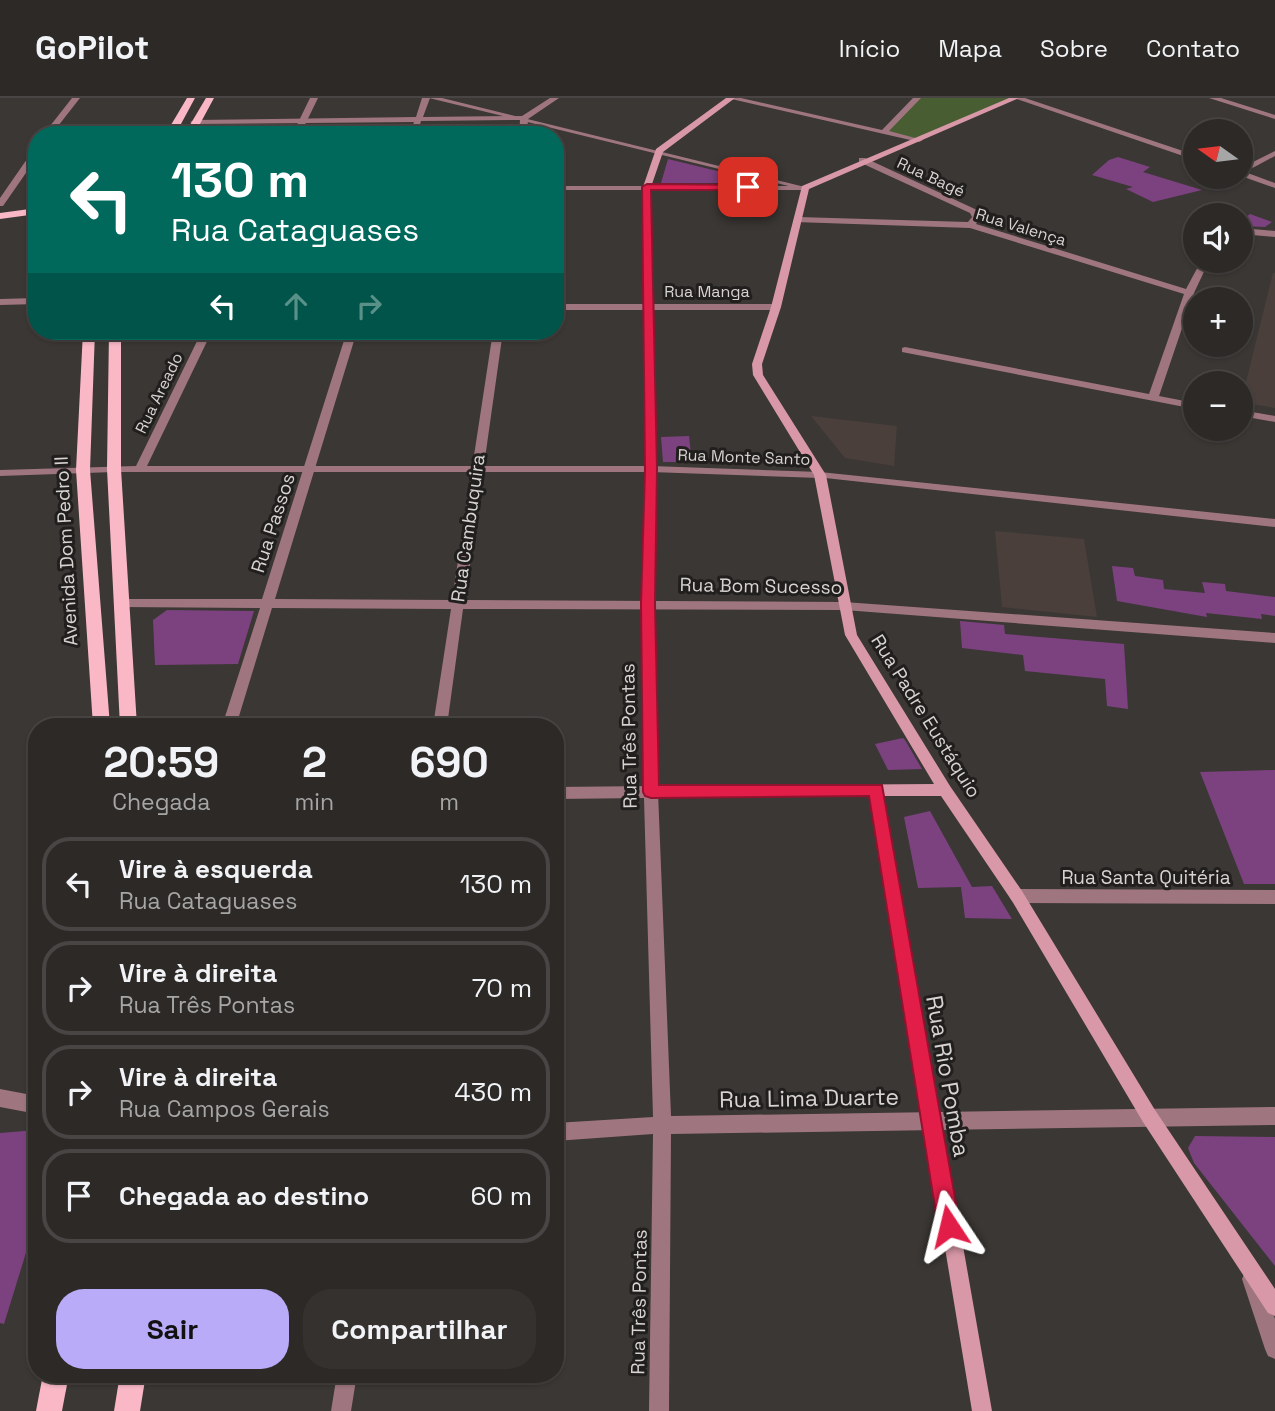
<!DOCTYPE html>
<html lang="pt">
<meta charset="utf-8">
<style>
body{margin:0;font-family:"Space Grotesk",sans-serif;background:#34312f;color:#f1f3f6;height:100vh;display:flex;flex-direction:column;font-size:26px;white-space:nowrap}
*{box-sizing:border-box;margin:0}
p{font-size:23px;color:#a6a6a7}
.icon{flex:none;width:38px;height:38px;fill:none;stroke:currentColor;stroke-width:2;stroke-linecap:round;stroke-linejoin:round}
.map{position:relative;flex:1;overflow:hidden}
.sheet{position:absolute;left:28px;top:620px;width:536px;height:665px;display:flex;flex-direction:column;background:#2c2927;border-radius:28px;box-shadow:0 2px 5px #0004,0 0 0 2px #484544}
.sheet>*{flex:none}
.banner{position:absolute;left:28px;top:28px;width:536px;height:214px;border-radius:28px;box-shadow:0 2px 5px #0004,0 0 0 2px #484544;background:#00695c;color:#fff;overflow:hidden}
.needle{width:46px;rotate:284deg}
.tools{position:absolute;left:1183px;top:21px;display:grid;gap:14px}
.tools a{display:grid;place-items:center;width:70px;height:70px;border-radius:50%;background:#2c2927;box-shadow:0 2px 5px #0004,0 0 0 2px #484544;font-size:35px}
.pin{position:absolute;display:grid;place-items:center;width:60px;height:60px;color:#fff;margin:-30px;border-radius:14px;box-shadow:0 4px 10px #0006}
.me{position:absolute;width:77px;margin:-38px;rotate:350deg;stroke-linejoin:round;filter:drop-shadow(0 0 5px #0008)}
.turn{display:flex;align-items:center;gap:24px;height:147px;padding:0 28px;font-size:32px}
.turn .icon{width:91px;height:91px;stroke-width:2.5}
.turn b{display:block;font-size:49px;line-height:60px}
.lanes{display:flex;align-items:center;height:66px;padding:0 28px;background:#0003;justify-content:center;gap:35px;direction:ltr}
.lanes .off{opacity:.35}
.eta{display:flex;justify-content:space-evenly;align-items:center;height:119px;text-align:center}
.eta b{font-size:42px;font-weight:800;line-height:49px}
.action{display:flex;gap:14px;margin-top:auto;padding:14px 28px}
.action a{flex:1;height:80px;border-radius:28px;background:#b9abf7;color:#111;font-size:28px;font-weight:800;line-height:80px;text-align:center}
.action a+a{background:#34312f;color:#f1f3f6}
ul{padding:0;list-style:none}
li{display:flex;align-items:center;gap:21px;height:94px;margin:0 14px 10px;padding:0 14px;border:4px solid #484544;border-radius:28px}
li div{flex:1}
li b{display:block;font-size:26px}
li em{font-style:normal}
header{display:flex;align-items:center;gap:42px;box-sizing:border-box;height:98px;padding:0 35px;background:#2c2927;border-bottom:2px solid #484544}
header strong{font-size:33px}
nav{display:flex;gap:38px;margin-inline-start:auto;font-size:24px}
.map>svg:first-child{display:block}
</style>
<header>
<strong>GoPilot</strong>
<nav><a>Início</a><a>Mapa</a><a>Sobre</a><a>Contato</a></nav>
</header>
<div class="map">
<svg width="1275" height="1313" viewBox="0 0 1275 1313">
<rect width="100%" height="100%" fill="#3b3734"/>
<g fill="#4a3f3a">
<path d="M1273,175H1275V310L1241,304Z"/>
<path d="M811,318L897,328L894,368L845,360Z"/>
<path d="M995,433L1084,441L1097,519L1002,509Z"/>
</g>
<path fill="#485e32" d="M917,0H1015L919,42L884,34Z"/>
<g fill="#7c4280">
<path d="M1118,59L1150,69L1143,74L1202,92L1153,104L1126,91L1133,89L1092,77L1109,62Z"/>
<path d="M668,61L750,81V85H661Z"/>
<path d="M1250,116L1272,124L1265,129L1241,128V123Z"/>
<path d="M689,338L692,364H663L661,339Z"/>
<path d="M1112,468L1133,470L1135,478L1163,482L1164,491L1205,495L1202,484L1225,486L1226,493L1275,499V518L1261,516L1262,521L1206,515L1207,519L1117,503Z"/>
<path d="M167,512L254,513L238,566L155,567L153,522Z"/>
<path d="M960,523L1004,527L1005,536L1124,546L1128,611L1107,608L1105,581L1025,573L1023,557L962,550Z"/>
<path d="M903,640L905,642L922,671L888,672L875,646Z"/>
<path d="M1275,672V786H1244L1200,674Z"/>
<path d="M930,713L972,789L992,788L1012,821L965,820L961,789L918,790L904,719Z"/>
<path d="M37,1032V1119L4,1226L0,1225V1035Z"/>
<path d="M1195,1038L1275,1039V1168L1194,1065L1188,1050Z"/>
</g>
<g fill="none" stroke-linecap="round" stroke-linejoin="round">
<g fill="#9f767f" fill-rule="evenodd">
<path d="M72,0H80L51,37H43Z"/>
<path d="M422,0H430L423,19L522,18L550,0H559L528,21L527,37H519L520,22L421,23L417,37H409L414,24L194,26L190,24L194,22L416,19Z"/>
<path d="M727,0H741L882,32L913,0H921L889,33L923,42L919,44Z"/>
<path d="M1014,0H1025L1195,57V62Z"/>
<path d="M1209,0H1221L1275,17V21Z"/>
<path d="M34,51H37V59L3,108H0V100Z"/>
<path d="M1275,53V58L1245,74L1275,85V90L1241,78V70Z"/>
<path d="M859,60H865L977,112L980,119L976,126L1186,191L1201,163H1209L1194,195L1159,298L1195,305V311L902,254V250L905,249L1149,296L1184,196L970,130L795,124V120L798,119L968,124L972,119L970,115L859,64Z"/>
<path d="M555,88H805L809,90L805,92H555Z"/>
<path d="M1241,130L1275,133V139L1241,136Z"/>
<path d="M555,206H776L781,209L776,212H555Z"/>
<path d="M347,233H357L275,501L452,502L493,233H503L465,502L844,504L1275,535V545L844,512L463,511L447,628H433L451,511L272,510L236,628H222L260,510L120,509L114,505L120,501H262Z"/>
<path d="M1241,312L1275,318V324L1241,318Z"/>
<path d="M820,374L1275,421V429L816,379V375Z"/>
<path d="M651,688L656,690L658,694L671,1018L1275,1009V1027L671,1036L669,1313H649L653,1036L555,1043V1025L653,1019L644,700L555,701V689Z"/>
<path d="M0,991L37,998V1016L0,1009Z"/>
<path d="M337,1276H357L351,1313H331Z"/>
</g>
<g fill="#9f767f" fill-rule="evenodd">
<path d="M310,0H318L300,37H292Z"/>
<path d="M429,0H442L809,90L805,92Z"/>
<path d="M37,200V206L0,207V201Z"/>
<path d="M202,233H212L147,368H651L820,374L826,377L820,380L651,374H114L0,378V372L136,368Z"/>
<path d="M1017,791L1275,792V806L1017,805L1012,803L1009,798L1012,793Z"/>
<path d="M1252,1171L1259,1174L1275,1221V1261L1268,1258L1265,1251L1242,1181L1245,1174Z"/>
</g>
<path fill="#d898a7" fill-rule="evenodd" d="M726,0H735L663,54L651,89L657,371L654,506L658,688L934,686L845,537L814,377L753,277L752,266L771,209L802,88L1009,0H1019L809,91L781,209L762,266L763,277L826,377L857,537L950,688L1022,793L1155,1012L1275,1191V1218L1268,1215L1143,1024L1012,803L941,698H884L992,1313H972L870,698L651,700L646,698L644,694L642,506L645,371L643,89L656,51Z"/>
<g fill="#fab8c7" fill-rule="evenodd">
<path d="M187,0H195L175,37H165Z"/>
<path d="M206,0H214L194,37H184Z"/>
<path d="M37,110V116L0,121V115Z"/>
<path d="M83,233H95L90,372L110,628H93L76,372Z"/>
<path d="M109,233H121V371L137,628H120L107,371Z"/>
<path d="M43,1276H69L62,1313H36Z"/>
<path d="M120,1276H146L140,1313H114Z"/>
</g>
</g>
<path fill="#e11d48" stroke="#92132f" stroke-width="2" d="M647,86L748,87L753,89L748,92H651L657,371L655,506L659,687H882L960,1128L957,1135L949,1139L942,1135L938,1128L869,698L651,700L645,698L643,694L641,506L645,371L642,89Z"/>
<g text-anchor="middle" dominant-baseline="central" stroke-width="6" stroke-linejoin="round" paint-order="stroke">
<g font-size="16" fill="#d6d3d1" stroke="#211e1e">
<text transform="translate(931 79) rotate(25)">Rua Bagé</text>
<text transform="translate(1021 129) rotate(17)">Rua Valença</text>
<text x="707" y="193">Rua Manga</text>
<text transform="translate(159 295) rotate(-64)">Rua Areado</text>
<text transform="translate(744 359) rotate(2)">Rua Monte Santo</text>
</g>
<g font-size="19" fill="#d6d3d1" stroke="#211e1e">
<text transform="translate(273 425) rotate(-72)">Rua Passos</text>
<text transform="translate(468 430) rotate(-82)">Rua Cambuquira</text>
<text transform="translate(66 453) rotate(-93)">Avenida Dom Pedro II</text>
<text transform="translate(761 488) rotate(1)">Rua Bom Sucesso</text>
<text transform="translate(926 618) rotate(58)">Rua Padre Eustáquio</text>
<text transform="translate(629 638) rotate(-91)">Rua Três Pontas</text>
<text x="1146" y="779">Rua Santa Quitéria</text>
<text transform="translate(639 1204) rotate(-89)">Rua Três Pontas</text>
</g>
<g font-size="23" fill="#d6d3d1" stroke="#211e1e">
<text transform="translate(948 978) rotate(80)">Rua Rio Pomba</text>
<text transform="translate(809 1000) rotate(-1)">Rua Lima Duarte</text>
</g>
</g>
</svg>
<div class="tools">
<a><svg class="needle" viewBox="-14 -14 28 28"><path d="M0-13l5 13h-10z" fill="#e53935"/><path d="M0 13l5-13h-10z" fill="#a6a6a7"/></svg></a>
<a><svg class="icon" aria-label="sound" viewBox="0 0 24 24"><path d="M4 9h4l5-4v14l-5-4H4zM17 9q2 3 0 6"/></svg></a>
<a>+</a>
<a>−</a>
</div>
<div class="pin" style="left:748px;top:89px;background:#d93025"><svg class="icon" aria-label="arrive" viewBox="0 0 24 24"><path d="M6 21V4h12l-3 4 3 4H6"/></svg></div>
<svg class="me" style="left:949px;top:1128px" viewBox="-20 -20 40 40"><path d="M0-17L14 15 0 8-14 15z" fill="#e11d48" stroke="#fff" stroke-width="4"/></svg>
<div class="banner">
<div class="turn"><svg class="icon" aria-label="left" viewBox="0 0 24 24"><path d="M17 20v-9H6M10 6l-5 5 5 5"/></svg><div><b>130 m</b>Rua Cataguases</div></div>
<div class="lanes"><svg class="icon" aria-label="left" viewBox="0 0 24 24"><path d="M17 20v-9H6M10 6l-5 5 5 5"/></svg><svg class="icon off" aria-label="ahead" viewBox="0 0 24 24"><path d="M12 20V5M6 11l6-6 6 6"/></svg><svg class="icon off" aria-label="right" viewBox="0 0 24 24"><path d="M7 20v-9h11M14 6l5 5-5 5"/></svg></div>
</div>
<section class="sheet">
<div class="eta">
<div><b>20:59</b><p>Chegada</p></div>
<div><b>2</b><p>min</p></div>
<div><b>690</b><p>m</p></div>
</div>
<ul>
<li><svg class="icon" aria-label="left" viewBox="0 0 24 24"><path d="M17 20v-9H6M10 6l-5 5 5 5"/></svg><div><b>Vire à esquerda</b><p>Rua Cataguases</p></div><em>130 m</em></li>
<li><svg class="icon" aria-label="right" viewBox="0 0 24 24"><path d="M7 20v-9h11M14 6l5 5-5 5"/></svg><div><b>Vire à direita</b><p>Rua Três Pontas</p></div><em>70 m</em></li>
<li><svg class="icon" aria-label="right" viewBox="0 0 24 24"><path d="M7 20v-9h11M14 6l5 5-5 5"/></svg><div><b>Vire à direita</b><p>Rua Campos Gerais</p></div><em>430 m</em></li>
<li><svg class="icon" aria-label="arrive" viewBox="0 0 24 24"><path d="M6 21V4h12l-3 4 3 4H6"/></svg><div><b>Chegada ao destino</b></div><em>60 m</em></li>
</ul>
<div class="action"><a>Sair</a><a>Compartilhar</a></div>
</section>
</div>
